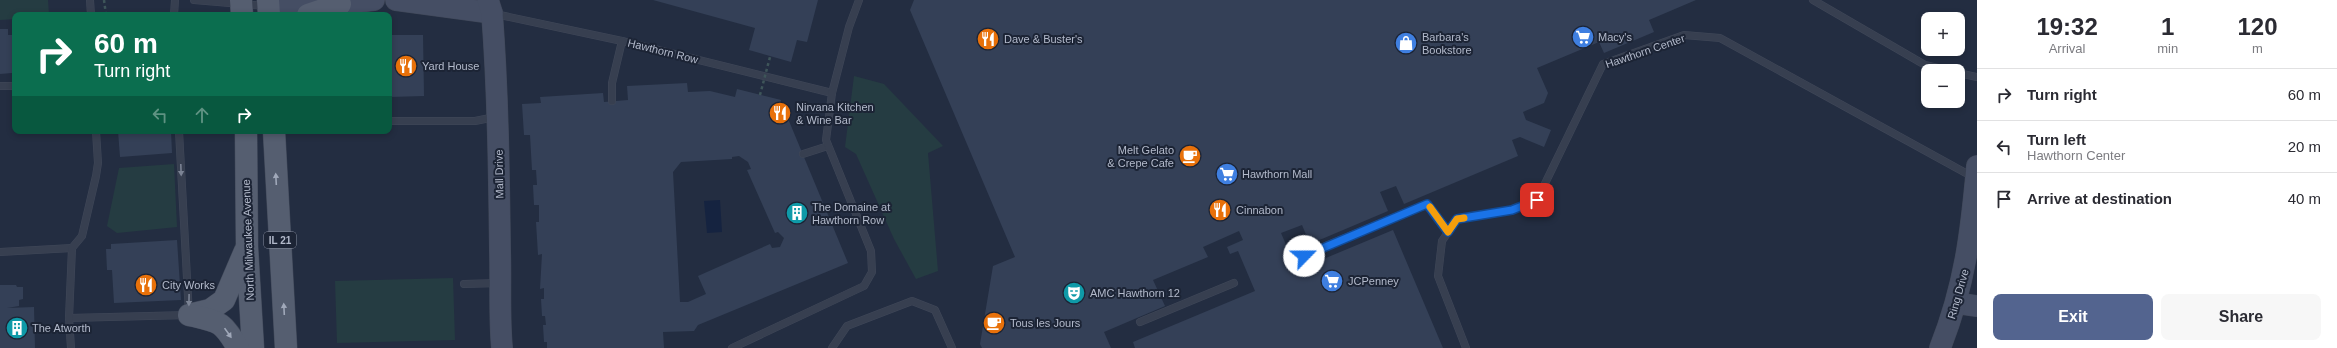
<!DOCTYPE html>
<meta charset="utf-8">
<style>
body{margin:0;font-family:Arial,sans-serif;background:#f7f7f7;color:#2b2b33;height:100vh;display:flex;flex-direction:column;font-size:15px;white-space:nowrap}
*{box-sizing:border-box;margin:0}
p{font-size:13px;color:#7c7c81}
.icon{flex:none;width:22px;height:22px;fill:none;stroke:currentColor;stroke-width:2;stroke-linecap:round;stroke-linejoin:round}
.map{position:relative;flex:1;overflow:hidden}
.sheet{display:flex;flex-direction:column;background:#fff;width:360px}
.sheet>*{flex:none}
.top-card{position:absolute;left:12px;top:12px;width:380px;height:122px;border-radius:8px;box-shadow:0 2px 6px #0003;background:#0b6e4f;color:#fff;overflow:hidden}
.controls{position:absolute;left:1921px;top:12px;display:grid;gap:8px}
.controls a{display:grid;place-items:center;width:44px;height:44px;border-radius:8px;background:#fff;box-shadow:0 2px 6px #0003;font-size:20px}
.pin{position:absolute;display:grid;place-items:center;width:34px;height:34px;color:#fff;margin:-17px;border-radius:8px;box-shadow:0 2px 6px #0006}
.me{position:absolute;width:44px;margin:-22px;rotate:67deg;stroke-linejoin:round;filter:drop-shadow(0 0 3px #0008)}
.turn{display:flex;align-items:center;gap:14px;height:84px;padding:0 16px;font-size:18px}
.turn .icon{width:52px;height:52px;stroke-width:2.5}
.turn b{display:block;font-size:28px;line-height:34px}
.lanes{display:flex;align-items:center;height:38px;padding:0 16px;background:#0003;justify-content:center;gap:20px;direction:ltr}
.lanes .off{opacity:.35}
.eta{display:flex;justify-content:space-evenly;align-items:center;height:68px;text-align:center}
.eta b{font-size:24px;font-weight:600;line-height:28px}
.primary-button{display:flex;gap:8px;margin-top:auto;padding:8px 16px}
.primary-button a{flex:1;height:46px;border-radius:8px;background:#53648f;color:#fff;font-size:16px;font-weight:600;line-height:46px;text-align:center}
.primary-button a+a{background:#f7f7f7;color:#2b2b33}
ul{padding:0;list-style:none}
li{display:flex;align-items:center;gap:12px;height:52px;padding:0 16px;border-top:1px solid #e1e1e2}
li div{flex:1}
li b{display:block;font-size:15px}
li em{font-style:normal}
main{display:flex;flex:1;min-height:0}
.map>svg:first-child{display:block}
</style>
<main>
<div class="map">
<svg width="1977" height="348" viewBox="0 0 1977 348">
<rect width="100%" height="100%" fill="#232d41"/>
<g fill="#253c42">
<path d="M0,0H48L49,15H15V19L0,20Z"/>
<path d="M854,76L884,84L943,146L928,153L938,271L916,279L894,239L856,154L845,147Z"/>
<path d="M174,164L177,227L117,233L107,226L119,168Z"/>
<path d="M453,278L455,340L337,343L335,281Z"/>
</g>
<path fill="#152340" d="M720,200L722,232L707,233L704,201Z"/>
<g fill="#344057" fill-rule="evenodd">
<path d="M653,0H818L807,42L797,40L791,62L749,50L755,28Z"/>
<path d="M914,0H1696L1649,20L1654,32L1604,53L1599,42L1537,68L1548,93L1544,103L1523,112L1526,120L1551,130L1544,147L1520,137L1512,140L1518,156L1404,204L1396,186L1380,192L1388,211L1310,244L1302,225L1281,233L1297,270L1393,230L1443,348H1135L1133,342L1255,291L1238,251L1230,254L1227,247L1243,240L1239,231L1203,247L1208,257L1153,280L1165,306L1104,332L1111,348H982L980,344L993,266L1015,257L910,10Z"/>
<path d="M0,29H8V35H15V71L12,73L0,74Z"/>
<path d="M389,35H423L424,96L389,97Z"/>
<path d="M687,83L688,92L710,91L735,97L737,89L781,100V108L784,109L848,263L698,325L694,331L663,332L664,348H547V342H544L543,325H546L545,316H542L541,299H544V288L540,289L542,254L538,255L536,222H539V205H534L533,185H537L536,170H532L530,135H524L522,104L541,103L540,97L603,93L604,102L628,100L627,86ZM739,156L748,162L751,169L747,170L775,233L778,232L784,238L780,247L772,248L770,244L698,276L706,294L688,302H680L673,172L681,162L732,159V157Z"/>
<path d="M118,131H171L172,153L120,157Z"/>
<path d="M177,240L181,300L114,303L112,270H107L106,249H111V244Z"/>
<path d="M0,285H16L17,287H23V299L19,300V306L7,308L34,307L35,348H0Z"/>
</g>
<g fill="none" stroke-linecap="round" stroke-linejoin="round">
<g stroke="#404859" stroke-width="8">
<g id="lane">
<path d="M90,0L91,15"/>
<path d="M194,0L266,6"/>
<path d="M1813,0L1925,65L1951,71"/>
<path d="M495,14L622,41L832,93"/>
<path d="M174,15L175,0"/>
<path d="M1958,73L1977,77"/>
<path d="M0,86H15"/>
<path d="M612,101V83L622,41"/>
<path d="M389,121H475L495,117"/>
<path d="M803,154L828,146"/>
<path d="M0,252L72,248"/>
<path d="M1304,255L1427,204L1448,231"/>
<path d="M464,284L499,283"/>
<path d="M69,318L189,315L179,131"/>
<path d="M1140,322L1234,283"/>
<path d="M71,348L69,318L72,248L82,236L96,176L98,163L96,131"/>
<path d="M732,348L864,286L872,272L871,251L826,140L832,93L849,27L859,0"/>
<path d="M832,348L847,326L912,301L935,310L952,348"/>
<path d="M1466,348L1438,276L1442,241L1457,219L1511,210L1537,200L1603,64L1684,35L1720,38L1973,177"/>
</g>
</g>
<g stroke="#404859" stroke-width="22">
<g id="secondary">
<path d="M396,0L492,13"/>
<path d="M488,0L492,13C498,92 499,172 500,251C501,283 499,316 502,348"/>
<path d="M269,6L340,4L374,0"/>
<path d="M1956,303L1977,306"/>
<path d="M1940,348C1965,285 1971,233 1977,166"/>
</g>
</g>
<g stroke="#404859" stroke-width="23">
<g id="primary">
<path d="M241,0L242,15"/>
<path d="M268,0L269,15"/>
<path d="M308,15L340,4"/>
<path d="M246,131L247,247L253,348"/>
<path d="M274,131L286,348"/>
<path d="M189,315L210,310L224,300L245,251"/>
<path d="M190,315C220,322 222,321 238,348"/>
</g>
</g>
<path stroke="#3e5559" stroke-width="2.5" stroke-dasharray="3 3" stroke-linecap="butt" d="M104,0L106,15"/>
<use href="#lane" stroke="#373f50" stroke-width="7"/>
<use href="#secondary" stroke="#454e64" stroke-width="21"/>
<use href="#primary" stroke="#555e70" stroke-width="22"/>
<path stroke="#3e5559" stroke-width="2.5" stroke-dasharray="3 3" stroke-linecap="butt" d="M760,95L770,57"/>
</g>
<defs><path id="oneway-solid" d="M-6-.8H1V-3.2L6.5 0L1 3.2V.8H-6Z"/></defs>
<g fill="#7b8394">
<use href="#oneway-solid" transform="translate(181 170) rotate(88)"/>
<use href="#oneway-solid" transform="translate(189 300) rotate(91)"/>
</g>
<g fill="#a0a8b9">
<use href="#oneway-solid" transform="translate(276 179) rotate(-93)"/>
<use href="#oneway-solid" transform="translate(284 309) rotate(-93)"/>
<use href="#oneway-solid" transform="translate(228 333) rotate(55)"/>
</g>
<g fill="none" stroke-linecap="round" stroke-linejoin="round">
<g stroke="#114b97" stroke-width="10">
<path id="route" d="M1304,256L1427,204L1448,232L1457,219L1512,210L1537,200"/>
</g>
<use href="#route" stroke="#1a73e8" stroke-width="7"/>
<path stroke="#f59e0b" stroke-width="7" d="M1430,207L1448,232L1457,219L1464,218"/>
</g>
<defs>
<g id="supermarket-disc" transform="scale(1.15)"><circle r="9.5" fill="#3f7fe0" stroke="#1c2435"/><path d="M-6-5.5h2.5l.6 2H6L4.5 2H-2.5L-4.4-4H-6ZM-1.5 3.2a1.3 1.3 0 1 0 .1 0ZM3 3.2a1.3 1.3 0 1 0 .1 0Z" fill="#fff"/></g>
<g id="restaurant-disc" transform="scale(1.15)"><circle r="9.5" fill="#e8710a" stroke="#1c2435"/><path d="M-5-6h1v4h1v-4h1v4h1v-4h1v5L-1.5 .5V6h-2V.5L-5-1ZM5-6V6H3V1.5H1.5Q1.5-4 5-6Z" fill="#fff"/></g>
<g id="shop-disc" transform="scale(1.15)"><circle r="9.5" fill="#3f7fe0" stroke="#1c2435"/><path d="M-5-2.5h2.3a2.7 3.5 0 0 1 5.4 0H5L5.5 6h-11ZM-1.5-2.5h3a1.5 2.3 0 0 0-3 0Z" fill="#fff"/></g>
<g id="cafe-disc" transform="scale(1.15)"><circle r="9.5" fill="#e8710a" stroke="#1c2435"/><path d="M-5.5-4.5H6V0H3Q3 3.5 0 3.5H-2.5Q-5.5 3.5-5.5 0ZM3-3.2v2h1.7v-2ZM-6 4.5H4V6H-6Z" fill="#fff"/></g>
<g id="building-disc" transform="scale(1.15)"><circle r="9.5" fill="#0f9aa8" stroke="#1c2435"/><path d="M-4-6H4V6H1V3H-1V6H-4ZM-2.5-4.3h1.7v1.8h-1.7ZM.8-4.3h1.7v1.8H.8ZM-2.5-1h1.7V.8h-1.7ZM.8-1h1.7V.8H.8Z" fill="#fff"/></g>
<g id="theatre-disc" transform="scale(1.15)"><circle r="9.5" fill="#0f9aa8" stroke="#1c2435"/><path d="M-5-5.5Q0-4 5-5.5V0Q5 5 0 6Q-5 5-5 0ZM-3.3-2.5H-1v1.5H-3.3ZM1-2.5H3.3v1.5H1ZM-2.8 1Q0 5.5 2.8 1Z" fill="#fff"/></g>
</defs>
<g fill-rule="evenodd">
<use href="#supermarket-disc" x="1583" y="37"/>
<use href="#restaurant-disc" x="988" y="39"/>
<use href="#shop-disc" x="1406" y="43"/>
<use href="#restaurant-disc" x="406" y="66"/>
<use href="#restaurant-disc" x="780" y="113"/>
<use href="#cafe-disc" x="1190" y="156"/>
<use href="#supermarket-disc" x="1227" y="174"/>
<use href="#restaurant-disc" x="1220" y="210"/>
<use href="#building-disc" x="797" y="213"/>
<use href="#supermarket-disc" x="1332" y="281"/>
<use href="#restaurant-disc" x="146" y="285"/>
<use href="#theatre-disc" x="1074" y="293"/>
<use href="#cafe-disc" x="994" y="323"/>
<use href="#building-disc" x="17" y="328"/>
</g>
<g text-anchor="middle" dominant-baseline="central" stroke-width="4" stroke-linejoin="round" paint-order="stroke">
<rect fill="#1c2435" stroke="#868d9e" stroke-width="1" x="264" y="232" width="32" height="16" rx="3"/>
<g font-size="10" font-weight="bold" fill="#b3bacb">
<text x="280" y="240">IL 21</text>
</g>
<g font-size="11" fill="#b3bacb" stroke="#1c2435" text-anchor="start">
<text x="1422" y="37">Barbara's<tspan x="1422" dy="13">Bookstore</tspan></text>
<text x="1598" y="37">Macy's</text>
<text x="1004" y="39">Dave &amp; Buster's</text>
<text x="422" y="66">Yard House</text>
<text x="796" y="107">Nirvana Kitchen<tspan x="796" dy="13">&amp; Wine Bar</tspan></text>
<text x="1174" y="150" text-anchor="end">Melt Gelato<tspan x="1174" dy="13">&amp; Crepe Cafe</tspan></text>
<text x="1242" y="174">Hawthorn Mall</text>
<text x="812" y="207">The Domaine at<tspan x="812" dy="13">Hawthorn Row</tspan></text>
<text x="1236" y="210">Cinnabon</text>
<text x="1348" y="281">JCPenney</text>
<text x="162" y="285">City Works</text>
<text x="1090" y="293">AMC Hawthorn 12</text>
<text x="1010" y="323">Tous les Jours</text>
<text x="32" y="328">The Atworth</text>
</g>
<g font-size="11" fill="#b3bacb" stroke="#1c2435">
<text transform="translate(663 51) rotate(14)">Hawthorn Row</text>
<text transform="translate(1645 51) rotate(-19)">Hawthorn Center</text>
<text transform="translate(499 174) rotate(-91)">Mall Drive</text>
<text transform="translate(248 240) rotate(-92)">North Milwaukee Avenue</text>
<text transform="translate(1958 294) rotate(-74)">Ring Drive</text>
</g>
</g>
</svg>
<div class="controls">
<a>+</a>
<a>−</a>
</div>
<div class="pin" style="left:1537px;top:200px;background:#d93025"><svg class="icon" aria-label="arrive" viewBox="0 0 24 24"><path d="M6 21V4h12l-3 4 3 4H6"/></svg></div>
<svg class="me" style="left:1304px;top:256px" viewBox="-20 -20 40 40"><circle r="19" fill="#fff"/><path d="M0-13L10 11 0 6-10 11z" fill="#1a73e8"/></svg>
<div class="top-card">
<div class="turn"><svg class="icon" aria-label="right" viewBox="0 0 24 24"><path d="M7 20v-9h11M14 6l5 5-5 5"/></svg><div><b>60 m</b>Turn right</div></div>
<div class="lanes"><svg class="icon off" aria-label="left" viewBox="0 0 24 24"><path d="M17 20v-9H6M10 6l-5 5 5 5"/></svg><svg class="icon off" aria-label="ahead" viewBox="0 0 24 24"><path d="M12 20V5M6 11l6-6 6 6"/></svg><svg class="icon" aria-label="right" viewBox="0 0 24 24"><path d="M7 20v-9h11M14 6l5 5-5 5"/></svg></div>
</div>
</div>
<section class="sheet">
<div class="eta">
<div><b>19:32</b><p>Arrival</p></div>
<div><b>1</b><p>min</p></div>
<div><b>120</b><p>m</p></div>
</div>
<ul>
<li><svg class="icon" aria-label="right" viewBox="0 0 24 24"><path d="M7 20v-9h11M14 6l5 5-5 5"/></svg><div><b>Turn right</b></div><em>60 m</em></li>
<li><svg class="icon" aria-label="left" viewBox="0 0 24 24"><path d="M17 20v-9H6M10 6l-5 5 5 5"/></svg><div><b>Turn left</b><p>Hawthorn Center</p></div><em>20 m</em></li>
<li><svg class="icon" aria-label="arrive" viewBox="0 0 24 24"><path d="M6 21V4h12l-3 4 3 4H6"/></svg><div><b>Arrive at destination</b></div><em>40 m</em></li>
</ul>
<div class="primary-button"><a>Exit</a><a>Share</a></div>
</section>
</main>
